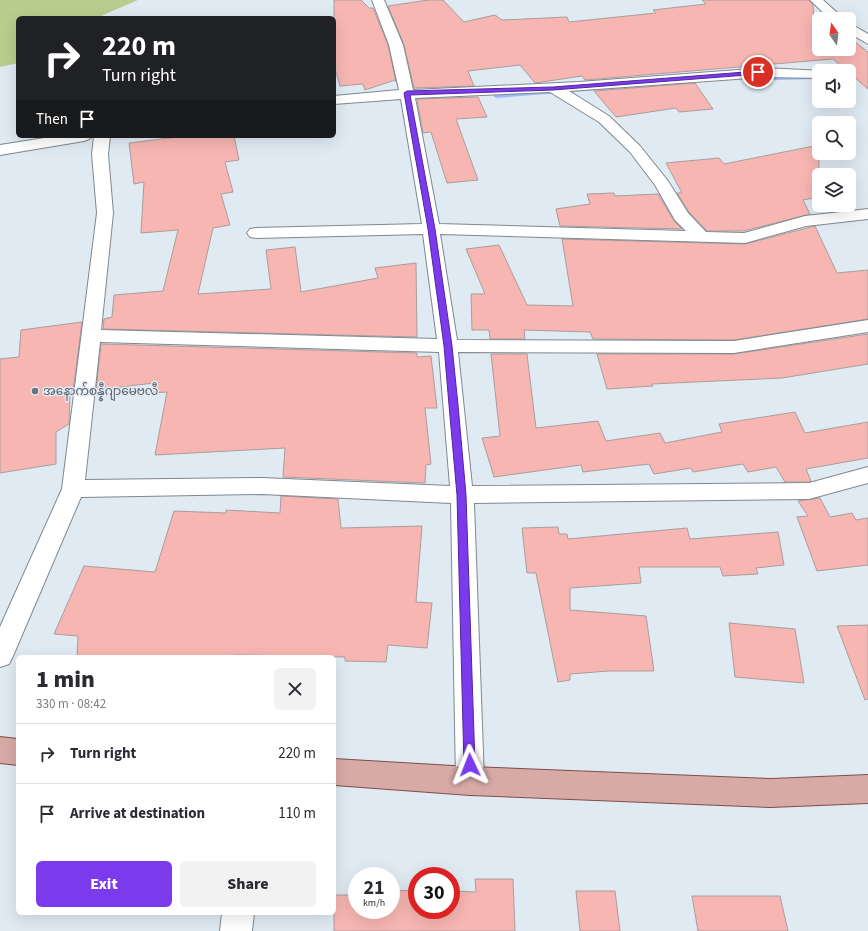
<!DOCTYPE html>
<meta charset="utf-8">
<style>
body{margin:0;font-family:"Source Sans 3","Noto Sans Myanmar",sans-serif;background:#f2f2f3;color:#2b2b33;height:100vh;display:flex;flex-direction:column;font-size:15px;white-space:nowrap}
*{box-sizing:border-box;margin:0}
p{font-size:13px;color:#7c7c81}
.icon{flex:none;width:22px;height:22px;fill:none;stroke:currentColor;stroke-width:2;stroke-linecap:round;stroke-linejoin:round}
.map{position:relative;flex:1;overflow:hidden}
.side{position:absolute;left:16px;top:655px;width:320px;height:260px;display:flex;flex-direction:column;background:#fff;border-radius:6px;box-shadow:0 4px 16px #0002}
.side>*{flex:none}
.top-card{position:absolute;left:16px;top:16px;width:320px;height:122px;border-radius:6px;box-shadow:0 4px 16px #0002;background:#202124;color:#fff;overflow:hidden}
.needle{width:26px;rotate:346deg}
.buttons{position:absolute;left:812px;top:12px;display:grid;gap:8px}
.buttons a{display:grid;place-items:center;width:44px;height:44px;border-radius:6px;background:#fff;box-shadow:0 4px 16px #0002;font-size:20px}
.speed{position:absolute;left:348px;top:867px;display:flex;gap:8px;font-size:20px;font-weight:700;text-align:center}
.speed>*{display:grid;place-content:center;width:52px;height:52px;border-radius:50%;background:#fff;box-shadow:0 4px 16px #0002;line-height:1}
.speed small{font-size:10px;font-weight:400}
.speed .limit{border:6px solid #d22;background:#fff;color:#111}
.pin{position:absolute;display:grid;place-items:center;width:34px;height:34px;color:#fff;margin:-17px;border:2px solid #fff;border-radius:50%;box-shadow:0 1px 4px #0007}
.me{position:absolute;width:44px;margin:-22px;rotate:358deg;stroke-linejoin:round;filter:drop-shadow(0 0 3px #0008)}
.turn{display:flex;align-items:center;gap:14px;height:84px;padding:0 20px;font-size:18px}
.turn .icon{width:52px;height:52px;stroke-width:2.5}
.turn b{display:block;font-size:28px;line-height:34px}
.then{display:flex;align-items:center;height:38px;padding:0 20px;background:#0003;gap:8px;font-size:15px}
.round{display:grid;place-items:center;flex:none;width:42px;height:42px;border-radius:6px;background:#f2f2f3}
.overview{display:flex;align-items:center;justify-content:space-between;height:68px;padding:0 20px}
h1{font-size:24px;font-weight:800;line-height:30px}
.cta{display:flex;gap:8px;margin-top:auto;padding:8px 20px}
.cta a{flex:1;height:46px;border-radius:6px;background:#7c3aed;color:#fff;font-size:16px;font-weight:800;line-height:46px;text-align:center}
.cta a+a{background:#f2f2f3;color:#2b2b33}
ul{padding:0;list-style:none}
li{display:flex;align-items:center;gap:12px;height:60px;padding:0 20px;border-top:1px solid #e1e1e2}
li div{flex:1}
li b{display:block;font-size:15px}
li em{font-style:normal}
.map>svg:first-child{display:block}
</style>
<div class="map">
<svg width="868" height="931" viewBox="0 0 868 931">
<rect width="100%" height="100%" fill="#e0eaf2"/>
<path fill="#b7ce8f" d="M0,0H138L103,15L100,18H18V63L0,67Z"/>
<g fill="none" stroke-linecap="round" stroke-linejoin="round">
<g fill="#99bcf9" fill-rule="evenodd">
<path d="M753,74L774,76L819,75V79L774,80L751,77L750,76Z"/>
<path d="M635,84L637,85V87L496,98L493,96L496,94Z"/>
</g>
</g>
<g fill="#f7b6b2" stroke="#aa9d9c">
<path d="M334,0H361L369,8H373L388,45L396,82L395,80L365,90L363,84L340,86L334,65Z"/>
<path d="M428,0H443L464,22L495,15L502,20L567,17L569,22L656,13L653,10L706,4L702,0H809L813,5L814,22L819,26V49H849L850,38L868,52V89L833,59L585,80L582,76L535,83L520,65L468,71L474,86L414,88L404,45L388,6Z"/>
<path d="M695,83L713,109L679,112L676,108L616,117L594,91Z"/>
<path d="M478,97L487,117L456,119L478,180L447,183L431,132L423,133L417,99Z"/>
<path d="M185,136H234L239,160L225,162L233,192L221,194L230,225L213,228L198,294L271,289L266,250L295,247L301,292L378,278L375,268L416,263L417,337L103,329L104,319L112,317L114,295L163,291L178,230L141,233L144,182L134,184L129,143Z"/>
<path d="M819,145V197L803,200L810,214L744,231H707L689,212L677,193H682L666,163L719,158L724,164Z"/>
<path d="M614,193L615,196L658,194L674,221L682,229L560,226L556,209L590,204L587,194Z"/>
<path d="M815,226L837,273L868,270V319L734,340L593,339L590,332L524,330L525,339H490L489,330H472L471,294H485L466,249L499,245L527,305L573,306L562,239L745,244Z"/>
<path d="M82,322L73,392L70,393L69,424L56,432V464L0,473V359L19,357L21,330Z"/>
<path d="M868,334V364L782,378L652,384L653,386L607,389L597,354H734Z"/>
<path d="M101,344L417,353V357L431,356L437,408H425L431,464L426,465L425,483L283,477L285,448L155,455L167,392L152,393L154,383L96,390Z"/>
<path d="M491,354H527L536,428L598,421L606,441L660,433L665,443L722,432L719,424L795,412L805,433L868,422V458L806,469L811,481L809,482H785L776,467L748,472L743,464L693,472L691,468L654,474L649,464L583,472L581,465L494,477L482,438L500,436Z"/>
<path d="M281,496L338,499L341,528L422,526L416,602L432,603L427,648L388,645L386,662L345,661V657L235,655L234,657H77L78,636L54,634L84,566L155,572L174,511L226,513V510L280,513Z"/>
<path d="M820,498L830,517L852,513L856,520L868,518V565L817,571L797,517L808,516L798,501Z"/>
<path d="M558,527L559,534H567L568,539L687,528L690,539L778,532L784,565L756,568L758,574L723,576L720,567H639L641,583L570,588V610L646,616L654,671H609L570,674V680L558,682L536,573H527L522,528Z"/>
<path d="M729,623L795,629L804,683L735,677Z"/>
<path d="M868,625V699L865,700L837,626Z"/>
<path d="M475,879H513L515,931H334V895H356L357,889V910H391V890L417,891V910H451V891L476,892Z"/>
<path d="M576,891H615L620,931H580Z"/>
<path d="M692,896H780L788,931H698Z"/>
</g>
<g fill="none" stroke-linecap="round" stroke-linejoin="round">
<g stroke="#7f888f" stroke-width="2">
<g id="minor">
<path d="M372,0H384L403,45L413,90L579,82L764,68L824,71H819V78L764,77L569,91L609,116L640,146L668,181L688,213L706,232L744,233L805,216L868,209V219L806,226L745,243L440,234L457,340L734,341L868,320V332L734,353L458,352L472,486L809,483L868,467V483L809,499L474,503L484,781L480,791L470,795L460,791L456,781L451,503L262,494L81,497L13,656L9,664L0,667V627L62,489L97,213L92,154L94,136H110L108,154L113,213L101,330L437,339L423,234L256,238L250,237L247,233L250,229L256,228L422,224L401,99L334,104V96L399,90L389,45ZM550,92L599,122L630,152L655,185L675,220L686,231L439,224L415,98ZM100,342L439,352L450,486L262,478L85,480Z"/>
<path d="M810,0H823L844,19H830Z"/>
<path d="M849,23L868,34V44L849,33Z"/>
<path d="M57,136H92L89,139L84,141L0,155V145Z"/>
<path d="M222,913H254L252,931H220Z"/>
</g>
</g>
<g stroke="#7e4e4a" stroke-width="2">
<g id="major">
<path d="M0,737L18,739V765L0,763Z"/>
<path d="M334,759L470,767L771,779L868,775V803L771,807L470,795L334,785Z"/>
</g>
</g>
<use href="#minor" fill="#fff" fill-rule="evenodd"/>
<use href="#major" fill="#d7aaa6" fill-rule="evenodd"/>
</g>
<path fill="#7c3aed" stroke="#51269a" d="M758,71L760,74L553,90L410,95L435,229L452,346L458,405L466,495L475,765L474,769L470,771L465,769L464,765L457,495L449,405L444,346L428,229L404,93L407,91L553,87Z"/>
<circle fill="#6b7280" stroke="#e0eaf2" stroke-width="1.5" cx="35" cy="391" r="4"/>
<g text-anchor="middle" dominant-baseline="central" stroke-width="3" stroke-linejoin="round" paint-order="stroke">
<g font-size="12" fill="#5b616d" stroke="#e0eaf2" text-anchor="start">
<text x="43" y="391">အနောက်စန္နီဂျာမေဗလီ</text>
</g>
</g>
</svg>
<div class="buttons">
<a><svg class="needle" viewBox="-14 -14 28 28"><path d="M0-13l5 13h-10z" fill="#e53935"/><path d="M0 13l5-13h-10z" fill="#7c7c81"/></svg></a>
<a><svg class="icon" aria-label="sound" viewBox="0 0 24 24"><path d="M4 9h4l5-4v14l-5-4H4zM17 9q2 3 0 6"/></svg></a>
<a><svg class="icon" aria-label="search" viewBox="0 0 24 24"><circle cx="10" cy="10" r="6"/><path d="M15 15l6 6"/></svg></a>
<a><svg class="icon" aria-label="layers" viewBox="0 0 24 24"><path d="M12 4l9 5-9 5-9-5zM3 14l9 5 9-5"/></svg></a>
</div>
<div class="speed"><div>21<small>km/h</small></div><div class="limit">30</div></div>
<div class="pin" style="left:758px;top:72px;background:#d93025"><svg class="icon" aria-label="arrive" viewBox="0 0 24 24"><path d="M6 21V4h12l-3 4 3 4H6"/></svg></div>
<svg class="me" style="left:470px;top:765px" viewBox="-20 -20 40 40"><path d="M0-17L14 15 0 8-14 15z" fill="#7c3aed" stroke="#fff" stroke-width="4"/></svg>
<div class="top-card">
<div class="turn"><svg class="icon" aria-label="right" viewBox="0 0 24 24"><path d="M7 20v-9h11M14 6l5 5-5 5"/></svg><div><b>220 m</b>Turn right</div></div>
<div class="then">Then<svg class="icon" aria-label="arrive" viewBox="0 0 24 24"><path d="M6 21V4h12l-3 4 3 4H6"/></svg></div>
</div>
<section class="side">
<div class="overview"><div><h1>1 min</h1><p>330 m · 08:42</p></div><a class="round"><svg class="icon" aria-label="close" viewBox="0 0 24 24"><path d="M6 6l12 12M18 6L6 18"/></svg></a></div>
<ul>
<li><svg class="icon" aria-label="right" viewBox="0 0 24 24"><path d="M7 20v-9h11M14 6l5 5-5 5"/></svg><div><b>Turn right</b></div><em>220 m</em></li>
<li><svg class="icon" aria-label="arrive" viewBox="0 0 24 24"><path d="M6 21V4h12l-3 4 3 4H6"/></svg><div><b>Arrive at destination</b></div><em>110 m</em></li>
</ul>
<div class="cta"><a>Exit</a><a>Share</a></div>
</section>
</div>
